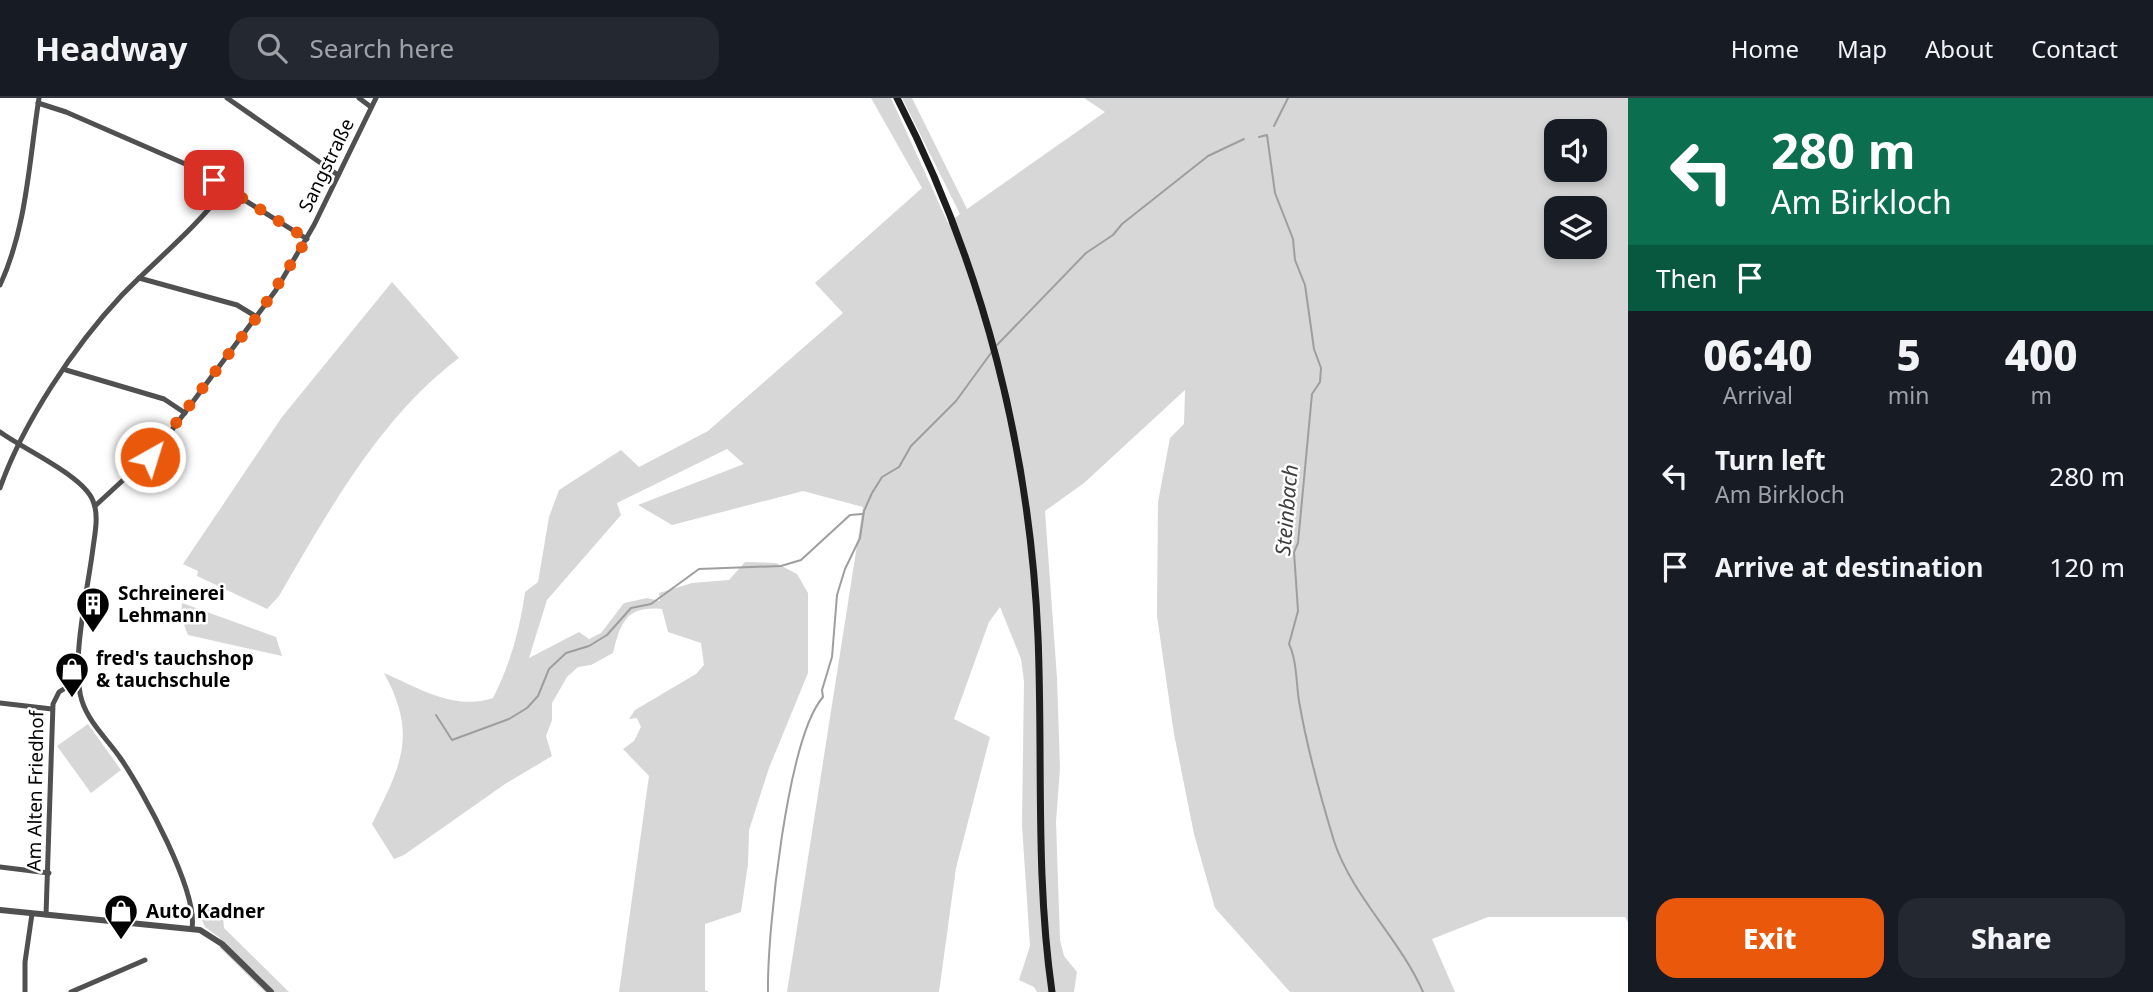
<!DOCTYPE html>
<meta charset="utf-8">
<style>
body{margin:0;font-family:"Noto Sans",sans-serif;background:#242831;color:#f1f3f6;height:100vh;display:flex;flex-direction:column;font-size:26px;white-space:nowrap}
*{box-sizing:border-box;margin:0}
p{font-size:23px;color:#9ea1a6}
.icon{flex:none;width:38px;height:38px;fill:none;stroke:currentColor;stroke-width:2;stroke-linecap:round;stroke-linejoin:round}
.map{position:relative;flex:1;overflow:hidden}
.side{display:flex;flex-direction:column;background:#171b24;width:525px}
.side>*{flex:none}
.top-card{background:#0b6e4f;color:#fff;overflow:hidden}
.controls{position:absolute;left:1544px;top:21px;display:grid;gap:14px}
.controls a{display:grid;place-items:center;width:63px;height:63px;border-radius:14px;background:#171b24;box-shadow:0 4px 10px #0003;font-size:35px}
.pin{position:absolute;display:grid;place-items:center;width:60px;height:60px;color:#fff;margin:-30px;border-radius:14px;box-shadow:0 4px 10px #0006}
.me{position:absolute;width:77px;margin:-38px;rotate:39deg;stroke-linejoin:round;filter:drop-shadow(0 0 5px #0008)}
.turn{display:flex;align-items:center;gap:24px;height:147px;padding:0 28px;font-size:32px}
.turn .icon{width:91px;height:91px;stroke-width:2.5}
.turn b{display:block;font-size:49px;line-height:60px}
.then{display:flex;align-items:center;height:66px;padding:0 28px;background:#0003;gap:14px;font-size:26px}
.eta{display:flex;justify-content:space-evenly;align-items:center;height:119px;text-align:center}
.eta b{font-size:42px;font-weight:800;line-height:49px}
.action{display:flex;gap:14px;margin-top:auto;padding:14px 28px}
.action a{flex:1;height:80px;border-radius:21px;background:#ea580c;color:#fff;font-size:28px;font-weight:800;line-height:80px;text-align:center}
.action a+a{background:#242831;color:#f1f3f6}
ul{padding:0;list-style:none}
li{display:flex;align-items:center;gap:21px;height:91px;padding:0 28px}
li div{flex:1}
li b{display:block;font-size:26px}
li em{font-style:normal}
header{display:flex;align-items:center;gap:42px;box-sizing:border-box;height:98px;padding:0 35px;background:#171b24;border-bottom:2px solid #363941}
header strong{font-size:33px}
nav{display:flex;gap:38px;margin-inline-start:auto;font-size:24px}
.search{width:490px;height:63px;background:#242831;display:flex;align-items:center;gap:18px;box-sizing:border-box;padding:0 24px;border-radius:21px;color:#9ea1a6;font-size:26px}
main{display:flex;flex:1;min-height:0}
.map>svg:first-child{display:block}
</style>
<header>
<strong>Headway</strong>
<div class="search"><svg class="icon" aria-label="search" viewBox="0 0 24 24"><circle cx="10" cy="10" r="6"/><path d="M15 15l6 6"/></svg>Search here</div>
<nav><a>Home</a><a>Map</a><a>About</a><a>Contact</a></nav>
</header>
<main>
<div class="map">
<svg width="1628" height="894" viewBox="0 0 1628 894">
<rect width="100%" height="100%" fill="#fff"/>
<g fill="#d7d7d7" fill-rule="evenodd">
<path d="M871,0H891L948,125L960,116L902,0H912L967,111L1105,14L1084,0H1628V824L1625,819H1488L1432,841L1455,894H1290L1215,810L1194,736L1174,636L1157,518L1158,404L1170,340L1184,326L1185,292L1084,385L1045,413L1057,580L1060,670L1056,724L1060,842L1064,858L1077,874L1074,894H1037L1034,889L1019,882L1030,848L1022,727L1024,583L1021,561L1000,509L989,524L954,621L990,639L956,770L939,894H787L863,409L803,393L672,427L638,407L744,366L727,351L617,405L621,417L547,502L529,560L579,534L589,541L601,535L624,505L647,500L660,503L659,495L692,485L729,482L745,464L776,465L797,476L808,495V575L769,670L749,732L748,766L741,814L705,826V892L709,894H619L649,678L623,651L634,643L641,629L637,620L629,621L635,612L696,576L704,567L701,545L668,534L662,511C627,508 621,523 613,555L591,567L578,569L567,579L552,605V622L546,638L552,658L505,686L404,757L394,761L372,726C401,667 418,637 384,575C419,590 454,613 493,600C510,567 520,531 525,494L538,484L549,419L559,392L621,352L639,369L708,333L843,215L815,185L922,90ZM1556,33H1594V72H1556ZM1556,110H1594V149H1556Z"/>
<path d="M392,184L459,260C380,319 328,414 279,498L267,511L197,478L198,473L183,466L282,319Z"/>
<path d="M182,505L276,539L282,558L188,537L181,519Z"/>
<path d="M88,626L121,672L91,695L57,648Z"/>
<path d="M204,806L222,808L224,830L289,894H265L220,850V840L205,829L198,813Z"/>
</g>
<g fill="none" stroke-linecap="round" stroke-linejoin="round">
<g stroke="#9e9e9e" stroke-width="2">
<path d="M1274,28L1288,0"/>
<path d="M1259,39L1267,37L1275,95L1293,141L1295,162L1305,187L1314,251L1321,270L1320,284L1312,296L1298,445L1294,454L1298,513L1289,546C1297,563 1296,584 1299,603C1307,650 1320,697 1334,743C1352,798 1400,841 1423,894"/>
<path d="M997,247L1086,155L1113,137L1122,126L1208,58L1244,41"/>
<path d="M436,617L452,642L509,621L527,610L538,598L549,571L566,555L589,548L607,537L631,510L651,506L699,471L781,468L801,462L850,417L862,416"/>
<path d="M768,894C767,836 787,640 823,599L822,592L832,559L837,497L845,471L860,440L864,413L872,395L882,379L899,369L911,348L956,303L991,255"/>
</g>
<g stroke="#505050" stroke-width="5">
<path d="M227,0L338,77"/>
<path d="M359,0L371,9"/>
<path d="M38,5L66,14L190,68L307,141"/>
<path d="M139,180L237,207L257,219"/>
<path d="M0,187C27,129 29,63 39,0"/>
<path d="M66,272L164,301L185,315"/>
<path d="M0,334C23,351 84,378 93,403C99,417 95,435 93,450C88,491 70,566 82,603C89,625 108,642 121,661C143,693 198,793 192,830"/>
<path d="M0,390C23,325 74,248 122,197C157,161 196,130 226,90"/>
<path d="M95,408L160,348L276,192L314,127L376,0"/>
<path d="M0,605L52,611"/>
<path d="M0,769L49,775"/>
<path d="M46,817L53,606L59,594L78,582"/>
<path d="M25,894V864L32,816"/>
<path d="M71,894L145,862"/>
</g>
<path stroke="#505050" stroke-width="6" d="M0,812L200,832L222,846L271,894"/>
<path stroke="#1d1d1d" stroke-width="7" d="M897,0C983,167 1030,352 1038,539C1043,658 1035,776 1052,894"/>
</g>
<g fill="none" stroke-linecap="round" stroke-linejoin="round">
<path stroke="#ea580c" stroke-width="12" stroke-dasharray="0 21.6" d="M150,359L257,219L307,141L214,82"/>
</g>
<defs>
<g id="building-pin" transform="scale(1.75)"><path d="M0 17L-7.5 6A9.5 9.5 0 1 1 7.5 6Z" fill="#000" stroke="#fff"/><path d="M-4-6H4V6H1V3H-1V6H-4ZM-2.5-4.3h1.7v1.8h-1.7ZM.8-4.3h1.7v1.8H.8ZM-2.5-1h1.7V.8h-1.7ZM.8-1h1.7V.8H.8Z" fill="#fff"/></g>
<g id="shop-pin" transform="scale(1.75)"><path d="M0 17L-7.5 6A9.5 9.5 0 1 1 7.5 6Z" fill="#000" stroke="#fff"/><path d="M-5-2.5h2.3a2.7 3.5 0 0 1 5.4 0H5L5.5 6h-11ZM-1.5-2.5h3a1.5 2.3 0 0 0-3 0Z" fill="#fff"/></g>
</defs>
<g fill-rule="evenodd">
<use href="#building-pin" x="93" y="506"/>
<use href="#shop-pin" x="72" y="571"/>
<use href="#shop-pin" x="121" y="813"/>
</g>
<g text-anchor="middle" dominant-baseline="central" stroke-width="5" stroke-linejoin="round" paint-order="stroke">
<g font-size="19" fill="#000" stroke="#fff">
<text transform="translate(326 67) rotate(-64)">Sangstraße</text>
<text transform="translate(35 693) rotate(-89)">Am Alten Friedhof</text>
</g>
<g font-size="19" font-weight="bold" fill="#000" stroke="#fff" text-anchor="start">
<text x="118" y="495">Schreinerei<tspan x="118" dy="22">Lehmann</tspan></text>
<text x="96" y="560">fred's tauchshop<tspan x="96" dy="22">&amp; tauchschule</tspan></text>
<text x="146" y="813">Auto Kadner</text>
</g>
<g font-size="21" font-style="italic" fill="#3f3f3f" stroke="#fff">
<text transform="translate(1286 412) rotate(-85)">Steinbach</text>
</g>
</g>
</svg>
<div class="controls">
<a><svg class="icon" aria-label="sound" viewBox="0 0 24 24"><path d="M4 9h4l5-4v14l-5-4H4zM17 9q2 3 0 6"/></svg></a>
<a><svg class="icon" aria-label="layers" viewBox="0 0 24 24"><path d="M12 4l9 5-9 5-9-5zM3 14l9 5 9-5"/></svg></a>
</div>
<div class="pin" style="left:214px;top:82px;background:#d93025"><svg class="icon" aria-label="arrive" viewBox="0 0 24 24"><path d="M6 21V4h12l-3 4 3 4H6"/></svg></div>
<svg class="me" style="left:150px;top:359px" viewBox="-20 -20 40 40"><circle r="17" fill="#ea580c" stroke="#fff" stroke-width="3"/><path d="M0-11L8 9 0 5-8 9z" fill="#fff"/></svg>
</div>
<section class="side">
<div class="top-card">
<div class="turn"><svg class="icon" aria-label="left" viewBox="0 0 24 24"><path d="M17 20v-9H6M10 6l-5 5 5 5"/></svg><div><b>280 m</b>Am Birkloch</div></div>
<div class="then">Then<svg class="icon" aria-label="arrive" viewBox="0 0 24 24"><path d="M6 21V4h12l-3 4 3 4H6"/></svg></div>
</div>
<div class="eta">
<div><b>06:40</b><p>Arrival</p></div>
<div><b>5</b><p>min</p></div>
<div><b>400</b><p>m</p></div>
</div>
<ul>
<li><svg class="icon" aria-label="left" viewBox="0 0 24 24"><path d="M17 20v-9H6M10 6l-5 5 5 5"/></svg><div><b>Turn left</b><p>Am Birkloch</p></div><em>280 m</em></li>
<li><svg class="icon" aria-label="arrive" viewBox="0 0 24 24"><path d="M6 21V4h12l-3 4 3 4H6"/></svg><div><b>Arrive at destination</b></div><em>120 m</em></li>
</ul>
<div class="action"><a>Exit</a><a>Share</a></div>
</section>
</main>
